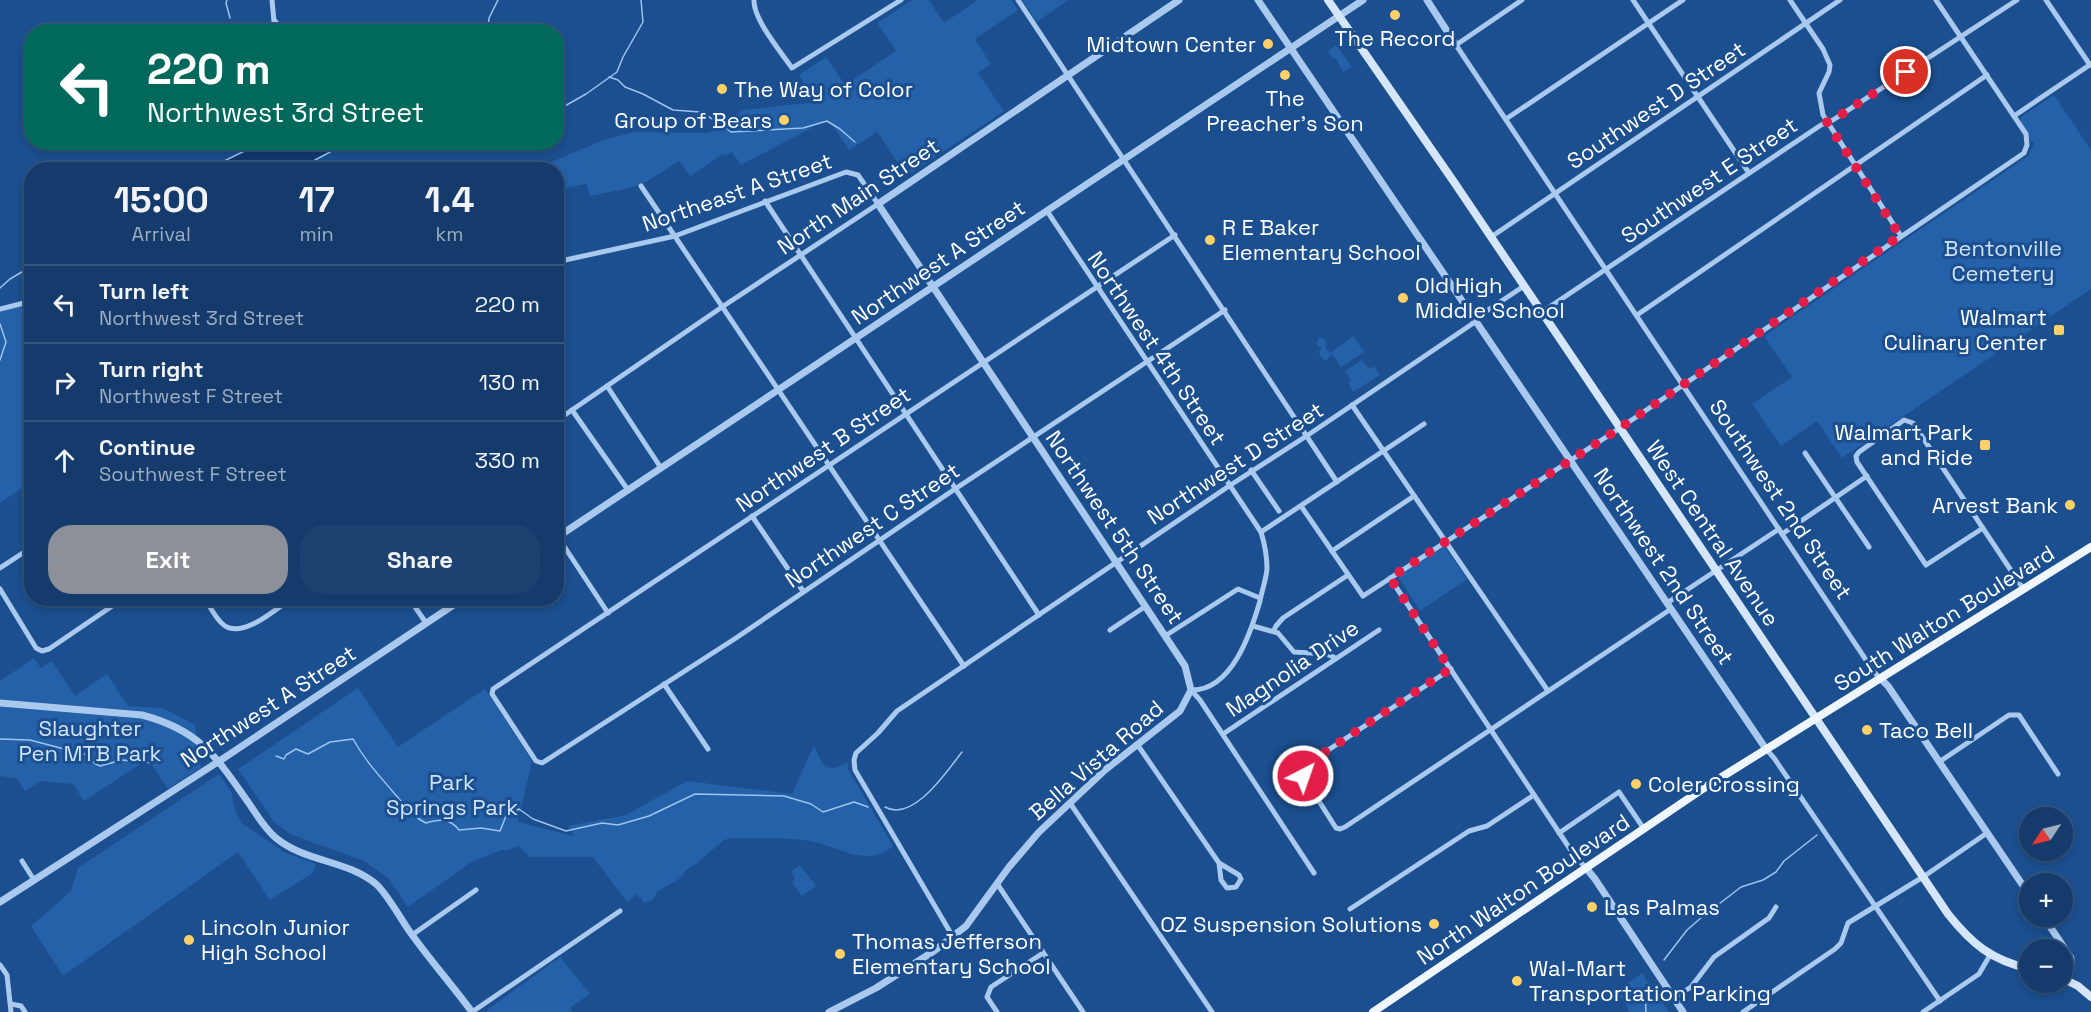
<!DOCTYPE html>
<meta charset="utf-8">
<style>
body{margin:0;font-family:"Space Grotesk",sans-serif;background:#1d4271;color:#f1f3f6;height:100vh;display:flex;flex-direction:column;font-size:22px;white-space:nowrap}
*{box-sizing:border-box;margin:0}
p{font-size:20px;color:#9dadc1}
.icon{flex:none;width:33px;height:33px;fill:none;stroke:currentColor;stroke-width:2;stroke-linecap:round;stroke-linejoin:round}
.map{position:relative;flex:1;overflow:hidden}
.panel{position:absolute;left:24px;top:162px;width:540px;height:444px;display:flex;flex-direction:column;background:#143b6b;border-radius:24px;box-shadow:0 3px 9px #0003,0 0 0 2px #33557e}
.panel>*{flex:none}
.banner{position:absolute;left:24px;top:24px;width:540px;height:126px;border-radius:24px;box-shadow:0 3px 9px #0003,0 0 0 2px #33557e;background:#00695c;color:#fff;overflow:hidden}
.needle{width:39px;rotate:235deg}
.buttons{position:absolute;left:2019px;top:807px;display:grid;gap:12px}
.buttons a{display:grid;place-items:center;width:54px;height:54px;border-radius:50%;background:#143b6b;box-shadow:0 3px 9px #0003,0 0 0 2px #33557e;font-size:30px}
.pin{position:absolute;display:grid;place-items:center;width:51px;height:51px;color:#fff;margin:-26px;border:3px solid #fff;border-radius:50%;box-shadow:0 2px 6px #0007}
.me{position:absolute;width:66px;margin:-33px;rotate:41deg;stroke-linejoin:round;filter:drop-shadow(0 0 4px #0008)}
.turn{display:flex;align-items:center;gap:21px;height:126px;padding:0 24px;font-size:27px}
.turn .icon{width:78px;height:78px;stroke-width:2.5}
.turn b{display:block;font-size:42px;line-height:51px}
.eta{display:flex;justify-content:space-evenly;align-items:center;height:102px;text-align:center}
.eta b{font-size:36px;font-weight:700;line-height:42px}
.button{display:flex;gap:12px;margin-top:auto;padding:12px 24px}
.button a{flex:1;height:69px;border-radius:24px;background:#8c9099;color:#fff;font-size:24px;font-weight:700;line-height:69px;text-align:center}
.button a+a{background:#1d4271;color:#f1f3f6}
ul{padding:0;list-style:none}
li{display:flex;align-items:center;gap:18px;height:78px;padding:0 24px;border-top:2px solid #33557e}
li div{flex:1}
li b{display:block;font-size:22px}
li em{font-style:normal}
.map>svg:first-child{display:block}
</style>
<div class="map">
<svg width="2091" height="1012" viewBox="0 0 2091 1012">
<rect width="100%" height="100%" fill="#1b4f8f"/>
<g fill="#2461a8">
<path d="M912,0H929L944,23L978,0H1011L1018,10L975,39L991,64L978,73L1004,111L907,176L877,132L849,150L828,119L741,165L732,152L725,156L723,154L690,176L679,161L648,181L630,188L590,196L586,184L561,189L563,200L557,202L556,170H532L606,139L635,132L708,133L743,110L816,102L799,75L826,57L845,85L896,51L877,23Z"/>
<path d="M1022,0H1068L1037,22Z"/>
<path d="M1336,45L1352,67L1343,72L1336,58L1334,59L1328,51Z"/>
<path d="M2054,95L2091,150V289L1842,458L1817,421L1781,446L1752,404L1792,377L1764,336L2028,156L2034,143C2026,139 2019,126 2021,117Z"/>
<path d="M467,163L522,169H434L439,166Z"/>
<path d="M31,300V482L0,503V311L19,301Z"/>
<path d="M1353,336L1364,352L1341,367L1332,354L1326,361L1319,355L1321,348L1316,344L1319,337L1326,340V349L1330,353Z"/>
<path d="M1362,360L1369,369L1374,366L1380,375L1353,392L1348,383L1351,380L1345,371Z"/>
<path d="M1442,546L1445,547L1467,579L1420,611L1399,578V575Z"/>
<path d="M34,658L41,668L52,661L75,696L107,674L128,706L162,708L195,725L201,767L168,789L148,759L84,801L73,784L40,781L25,791L16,778L0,776V681Z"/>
<path d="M358,688L398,747L485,689L532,761L518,822L574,836L568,826L626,815L687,781L792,794L814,745C823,765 825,775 848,762V769L893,846C867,869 838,846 810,841C785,837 757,839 732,838L724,840L696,864L686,870L679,879L657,892L653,900L644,903L637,894L627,902L593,857H530L518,846L508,850H501L470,863L408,907L388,878L364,861L292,835L274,822L238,769Z"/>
<path d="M219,774L231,791L235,810L242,823L284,852L316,864L313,873L270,900L238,852L63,976L31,926L71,891L78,868Z"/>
<path d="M800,865L816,886L802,896L792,882L795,879L791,871Z"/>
<path d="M560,957L590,994L570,1008L572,1012H488L487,1010Z"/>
<path d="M1642,973L1669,1012H1630L1617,991Z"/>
</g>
<path fill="#123a6d" stroke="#9cc4f0" stroke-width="1.5" d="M271,142H347V143L315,160V162L310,164L308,163L296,169H224L225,167L222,162L261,143L267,145Z"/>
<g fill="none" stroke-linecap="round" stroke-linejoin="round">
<g stroke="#9cc4f0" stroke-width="1.5">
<path d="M227,0L226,3L230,18"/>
<path d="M229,23L232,32"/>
<path d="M488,32L489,18L498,0"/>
<path d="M609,77L618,80L625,87L643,94L673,110L700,112L720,123L731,132L803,128L827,121L840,129L855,142"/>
<path d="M556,111L586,94L617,72L623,57L643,22L641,0"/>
<path d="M0,288L10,279L32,266"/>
<path d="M0,324L6,342L0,360"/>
<path d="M0,739L30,740L87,755L94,763L100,766L122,760L153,763"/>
<path d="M276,756L284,759L286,755L296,749L308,754L330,742L353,739C366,762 378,774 394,793C405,805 411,816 426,823C439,819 450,818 459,830L481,828L500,831L506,816L519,809L533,819L566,831L602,823L618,825L649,816L695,794L784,796L811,804L823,812L854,802L868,807"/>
<path d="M885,807C913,823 947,771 962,752"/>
<path d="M1664,960L1687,930L1702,917L1741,887L1763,880L1776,872L1784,861L1817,835"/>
<path d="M1645,992L1646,1012"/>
</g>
<g stroke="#a9c9ee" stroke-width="5">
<path d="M272,0L275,32"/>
<path d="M754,0C753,19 781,52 792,68L901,0"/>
<path d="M1018,0L1337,482"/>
<path d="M1522,0L1456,45L1874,672L1880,678"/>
<path d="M1633,0L1749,173"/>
<path d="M1790,0L1823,49L1830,65L1829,72L1819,93L1823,115L1901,236"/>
<path d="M2046,0L2090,65"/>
<path d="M275,21L284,32"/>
<path d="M2014,116L2091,64"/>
<path d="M1506,119L1683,0"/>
<path d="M641,186L964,666"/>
<path d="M765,201L1039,615"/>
<path d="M1047,211L1261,532C1265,545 1267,556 1267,569C1266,580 1262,590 1260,601C1251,632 1232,691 1191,690"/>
<path d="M1175,235L493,689L492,694L536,761L542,763L736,638L955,489L1225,310"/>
<path d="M1491,237L1840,0"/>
<path d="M556,262L675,236L846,172L858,175L878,204L722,307L556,421"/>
<path d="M556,307L563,334"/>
<path d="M0,309L32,301"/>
<path d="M1542,312L1821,125L1833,120L2017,0"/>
<path d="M1637,315L1987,75"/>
<path d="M607,386L661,468"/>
<path d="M1352,405L1548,691"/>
<path d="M572,410L628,490"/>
<path d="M1805,453L1869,547"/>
<path d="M1251,470L1279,511"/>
<path d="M1301,506L1363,596L1620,428L2024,153L2027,145L2026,134L1936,0"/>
<path d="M752,516L803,591"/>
<path d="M1983,528L1926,565L1857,462L1856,456L1859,452L1904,420L1913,423L2024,590"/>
<path d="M1261,532L1424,424"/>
<path d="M1782,534L1867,476"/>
<path d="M558,537L608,613"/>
<path d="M1332,551L1414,496"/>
<path d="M0,568L32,547"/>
<path d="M1390,578L1574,855L1586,868"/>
<path d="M0,589L36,648L42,651L49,649L124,598"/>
<path d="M205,598C210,607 216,620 225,626C244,638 276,609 292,598"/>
<path d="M409,598L426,623"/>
<path d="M1667,603L1779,529"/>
<path d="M1253,626L1278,633L1294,652L1326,654L1336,658"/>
<path d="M1110,630L1146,606"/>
<path d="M1274,630L1276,626L1283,618L1348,575"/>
<path d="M1165,636L1238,589L1260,598"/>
<path d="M1451,669L1304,766L1302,771L1303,776L1336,828L1340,829L1345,827L1671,609"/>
<path d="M664,684L708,749"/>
<path d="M1191,690L1200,700L1314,873"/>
<path d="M1223,734L1379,630"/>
<path d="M1137,744L1219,863L1221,880L1227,888L1236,887L1241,879L1239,875L1219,863"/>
<path d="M1766,749L1774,758L1940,1001"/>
<path d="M1939,762L2009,715H2019L2058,774"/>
<path d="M1070,803L1212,1012"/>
<path d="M1559,833L1619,792L1644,829"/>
<path d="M22,861L34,880"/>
<path d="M998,885L1083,1012"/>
<path d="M1350,909L1469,831L1487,826L1534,795"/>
<path d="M412,935L476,890"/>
<path d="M953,937L855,770L854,760L856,753L878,733L897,711L1229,486L1308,435L1472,324L1479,316L1524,286"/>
<path d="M0,965L7,975L11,1012"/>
<path d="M1674,998L1691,987L1714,957L1769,918L1776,907"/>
<path d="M11,1004L21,1006L25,1012"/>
<path d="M472,1012L620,911"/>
<path d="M997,1012L987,997L991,987L1043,953"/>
<path d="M1743,1012L1835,949L1841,943L1848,923L1923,877L1987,833"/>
<path d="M1923,1012L1979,974L1990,955"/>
</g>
<g stroke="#a9c9ee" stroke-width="7">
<path d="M1258,0L1766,749"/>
<path d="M1427,0L1456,45"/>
<path d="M556,538L1363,0"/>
<path d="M1880,678L1888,686L2030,896"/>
<path d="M0,703L142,715C199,730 216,756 248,802C257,815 264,828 276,838C305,862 347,860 376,884C388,895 400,918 410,932C430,960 452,985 472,1012"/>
<path d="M1586,868L1595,879L1683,1012"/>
<path d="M0,902L224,758L464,598"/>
<path d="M2043,916L2071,958V964L2065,979"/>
<path d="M829,1012L876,988L934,951L966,926L1009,867L1039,832L1105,770L1180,711L1191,690L1185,666L878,204L1179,0"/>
</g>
<g stroke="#d6e6fa" stroke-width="8">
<path d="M1328,0L1454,182L1948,914C1972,944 1991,960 2030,969"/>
<path d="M2062,978L2078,986L2091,997"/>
</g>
<path stroke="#f0f6ff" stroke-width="8" d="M1373,1012L1704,788L2091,547"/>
</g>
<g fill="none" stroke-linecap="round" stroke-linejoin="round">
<path stroke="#e11d48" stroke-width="10" stroke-dasharray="0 18" d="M1303,776L1302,771L1304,766L1450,669L1390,578L1620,428L1900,236L1827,122L1833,120L1906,72"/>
</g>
<g fill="#ffd166" stroke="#1b4f8f" stroke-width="2">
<circle cx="1395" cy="15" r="6"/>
<circle cx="1268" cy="44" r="6"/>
<circle cx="1285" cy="75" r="6"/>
<circle cx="722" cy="89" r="6"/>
<circle cx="784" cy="120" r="6"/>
<circle cx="1210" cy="240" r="6"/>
<circle cx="1403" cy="298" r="6"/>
<rect x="2053" y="324" width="12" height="12" rx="3"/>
<rect x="1979" y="439" width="12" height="12" rx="3"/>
<circle cx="2070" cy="505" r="6"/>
<circle cx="1867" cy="730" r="6"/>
<circle cx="1636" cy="784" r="6"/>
<circle cx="1592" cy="907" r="6"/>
<circle cx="1434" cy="924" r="6"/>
<circle cx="189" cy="940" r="6"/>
<circle cx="840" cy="954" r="6"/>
<circle cx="1517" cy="981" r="6"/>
</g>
<g text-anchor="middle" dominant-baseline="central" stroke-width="6" stroke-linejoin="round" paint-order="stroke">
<g font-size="22" fill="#fff" stroke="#1b4f8f" text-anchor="start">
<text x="1395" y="38" text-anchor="middle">The Record</text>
<text x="1256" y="44" text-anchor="end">Midtown Center</text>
<text x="734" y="89">The Way of Color</text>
<text x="1285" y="98" text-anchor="middle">The<tspan x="1285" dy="25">Preacher's Son</tspan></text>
<text x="772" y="120" text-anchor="end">Group of Bears</text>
<text x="1222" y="227">R E Baker<tspan x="1222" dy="25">Elementary School</tspan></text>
<text x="1415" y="285">Old High<tspan x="1415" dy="25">Middle School</tspan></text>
<text x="2047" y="317" text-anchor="end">Walmart<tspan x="2047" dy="25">Culinary Center</tspan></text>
<text x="1973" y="432" text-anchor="end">Walmart Park<tspan x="1973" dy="25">and Ride</tspan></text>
<text x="2058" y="505" text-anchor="end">Arvest Bank</text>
<text x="1879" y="730">Taco Bell</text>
<text x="1648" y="784">Coler Crossing</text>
<text x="1604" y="907">Las Palmas</text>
<text x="1422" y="924" text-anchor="end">OZ Suspension Solutions</text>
<text x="201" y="927">Lincoln Junior<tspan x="201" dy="25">High School</tspan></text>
<text x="852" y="941">Thomas Jefferson<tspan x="852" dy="25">Elementary School</tspan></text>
<text x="1529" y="968">Wal-Mart<tspan x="1529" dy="25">Transportation Parking</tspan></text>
</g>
<g font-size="22" fill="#fff" stroke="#1b4f8f">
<text transform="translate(1656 105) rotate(-34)">Southwest D Street</text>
<text transform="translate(1709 180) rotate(-34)">Southwest E Street</text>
<text transform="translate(737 192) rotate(-19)">Northeast A Street</text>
<text transform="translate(858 196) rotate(-34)">North Main Street</text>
<text transform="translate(938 262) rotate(-34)">Northwest A Street</text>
<text transform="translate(1157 348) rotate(56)">Northwest 4th Street</text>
<text transform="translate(823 449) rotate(-34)">Northwest B Street</text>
<text transform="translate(1235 463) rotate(-33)">Northwest D Street</text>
<text transform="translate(1781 499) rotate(56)">Southwest 2nd Street</text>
<text transform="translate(872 525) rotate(-34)">Northwest C Street</text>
<text transform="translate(1115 527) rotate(56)">Northwest 5th Street</text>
<text transform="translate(1713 533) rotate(56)">West Central Avenue</text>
<text transform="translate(1664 566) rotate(56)">Northwest 2nd Street</text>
<text transform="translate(1944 618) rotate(-32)">South Walton Boulevard</text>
<text transform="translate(1292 668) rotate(-34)">Magnolia Drive</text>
<text transform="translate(268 706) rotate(-33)">Northwest A Street</text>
<text transform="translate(1096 760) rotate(-41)">Bella Vista Road</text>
<text transform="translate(1523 889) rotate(-34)">North Walton Boulevard</text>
</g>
<g font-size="22" fill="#cfe3fa" stroke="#1b4f8f">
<text x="2003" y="248">Bentonville<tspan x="2003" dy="25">Cemetery</tspan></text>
<text x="90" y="728">Slaughter<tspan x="90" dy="25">Pen MTB Park</tspan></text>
<text x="452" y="782">Park<tspan x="452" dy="25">Springs Park</tspan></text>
</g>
</g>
</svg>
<div class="buttons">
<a><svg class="needle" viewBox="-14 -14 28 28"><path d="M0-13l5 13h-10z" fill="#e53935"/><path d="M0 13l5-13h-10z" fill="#9dadc1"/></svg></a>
<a>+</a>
<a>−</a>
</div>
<div class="pin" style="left:1906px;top:72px;background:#d93025"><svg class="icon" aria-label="arrive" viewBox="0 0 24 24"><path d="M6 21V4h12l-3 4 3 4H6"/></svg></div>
<svg class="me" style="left:1303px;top:776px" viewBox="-20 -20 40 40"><circle r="17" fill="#e11d48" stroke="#fff" stroke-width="3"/><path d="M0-11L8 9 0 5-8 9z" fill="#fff"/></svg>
<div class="banner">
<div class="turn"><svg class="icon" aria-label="left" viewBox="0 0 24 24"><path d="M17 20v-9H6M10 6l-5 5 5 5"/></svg><div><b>220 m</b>Northwest 3rd Street</div></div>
</div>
<section class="panel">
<div class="eta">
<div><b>15:00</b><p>Arrival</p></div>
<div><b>17</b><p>min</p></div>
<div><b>1.4</b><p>km</p></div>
</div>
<ul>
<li><svg class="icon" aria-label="left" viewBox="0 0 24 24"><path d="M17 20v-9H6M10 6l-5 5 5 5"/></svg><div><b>Turn left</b><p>Northwest 3rd Street</p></div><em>220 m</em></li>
<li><svg class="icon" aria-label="right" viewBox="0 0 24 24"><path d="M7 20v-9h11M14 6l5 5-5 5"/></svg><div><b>Turn right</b><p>Northwest F Street</p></div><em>130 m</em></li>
<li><svg class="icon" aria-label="ahead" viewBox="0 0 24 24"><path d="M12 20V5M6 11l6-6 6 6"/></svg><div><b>Continue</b><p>Southwest F Street</p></div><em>330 m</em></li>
</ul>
<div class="button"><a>Exit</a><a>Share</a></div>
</section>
</div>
